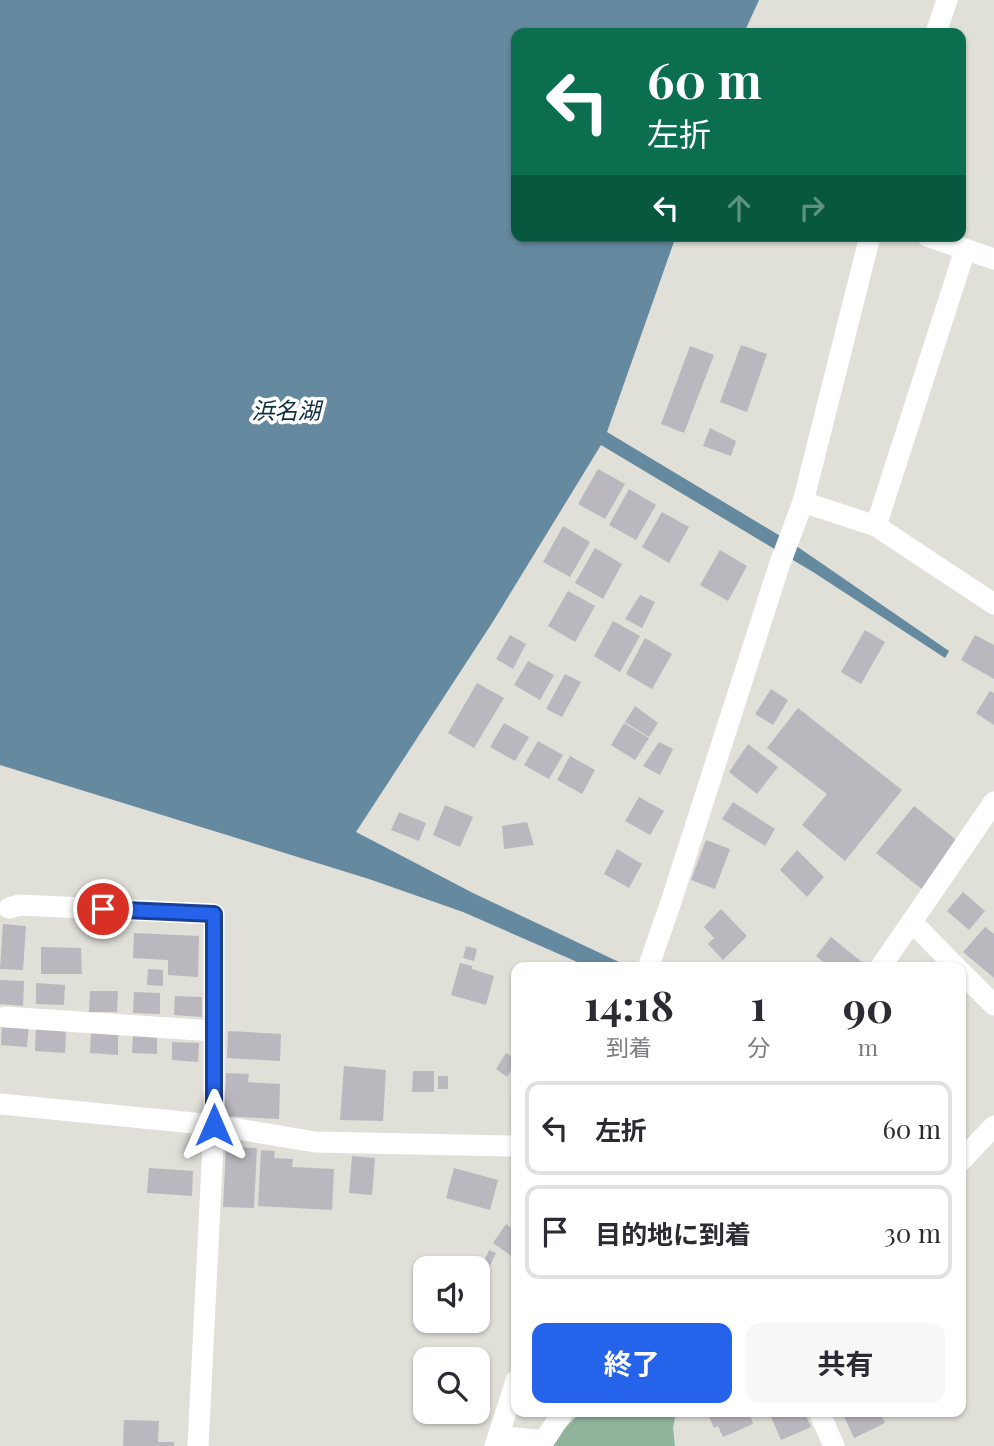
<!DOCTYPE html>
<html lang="ja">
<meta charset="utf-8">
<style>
body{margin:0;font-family:"Playfair Display","Noto Sans JP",serif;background:#f7f7f7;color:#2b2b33;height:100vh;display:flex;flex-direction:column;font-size:26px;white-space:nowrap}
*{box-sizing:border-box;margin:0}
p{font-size:23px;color:#7c7c81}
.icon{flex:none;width:38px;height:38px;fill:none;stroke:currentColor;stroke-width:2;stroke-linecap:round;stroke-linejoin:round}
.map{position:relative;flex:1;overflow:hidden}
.panel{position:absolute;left:511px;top:962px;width:455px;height:455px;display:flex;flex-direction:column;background:#fff;border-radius:14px;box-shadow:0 2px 5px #0004}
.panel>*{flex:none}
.guide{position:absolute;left:511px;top:28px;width:455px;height:214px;border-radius:14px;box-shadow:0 2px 5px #0004;background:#0b6e4f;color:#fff;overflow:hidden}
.tools{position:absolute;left:413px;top:1256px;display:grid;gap:14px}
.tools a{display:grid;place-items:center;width:77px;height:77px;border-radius:14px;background:#fff;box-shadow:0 2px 5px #0004;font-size:35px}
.pin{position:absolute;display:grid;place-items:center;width:60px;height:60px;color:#fff;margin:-30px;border:4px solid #fff;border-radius:50%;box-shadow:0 2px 7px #0007}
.me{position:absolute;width:77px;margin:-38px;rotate:0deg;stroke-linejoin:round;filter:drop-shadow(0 0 5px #0008)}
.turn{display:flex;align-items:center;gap:24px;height:147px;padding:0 21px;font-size:32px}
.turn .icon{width:91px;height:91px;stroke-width:2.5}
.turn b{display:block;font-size:49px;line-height:60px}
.lanes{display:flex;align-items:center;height:66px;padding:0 21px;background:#0003;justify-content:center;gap:35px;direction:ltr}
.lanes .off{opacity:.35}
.eta{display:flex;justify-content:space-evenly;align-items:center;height:119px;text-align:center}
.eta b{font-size:42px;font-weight:700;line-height:49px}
.primary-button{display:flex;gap:14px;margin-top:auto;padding:14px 21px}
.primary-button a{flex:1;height:80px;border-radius:14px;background:#2563eb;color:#fff;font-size:28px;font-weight:700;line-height:80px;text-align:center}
.primary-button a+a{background:#f7f7f7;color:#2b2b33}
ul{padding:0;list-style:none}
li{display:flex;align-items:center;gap:21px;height:94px;margin:0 14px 10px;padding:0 7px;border:4px solid #e1e1e2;border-radius:14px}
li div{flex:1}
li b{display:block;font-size:26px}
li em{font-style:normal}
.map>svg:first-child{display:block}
</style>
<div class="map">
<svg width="994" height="1446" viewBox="0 0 994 1446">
<rect width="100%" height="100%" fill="#e0dfd8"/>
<path fill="#8fb39b" d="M581,1412H674L675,1418L673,1428L675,1446H547Z"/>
<path fill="#65899f" d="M0,0H759L744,33H516V236H676L607,432L792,543L949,651L945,658L813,572L601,445L494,620L356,832L473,893L619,962L612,968H591L463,912L369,879L0,765Z"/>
<g fill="#bab8be">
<path d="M741,345L767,354L747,412L720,402Z"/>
<path d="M690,346L714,355L684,433L661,424Z"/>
<path d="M710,428L736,441L731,456L703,446Z"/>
<path d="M598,469L625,484L605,519L578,504Z"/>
<path d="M629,489L656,505L636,540L609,525Z"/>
<path d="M662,512L689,527L669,563L642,547Z"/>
<path d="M563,526L590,542L570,577L543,562Z"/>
<path d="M595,548L622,564L603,599L575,583Z"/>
<path d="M720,550L747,566L728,601L700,585Z"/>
<path d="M568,591L595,606L575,642L548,626Z"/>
<path d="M640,595L655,602L642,628L625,619Z"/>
<path d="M613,621L640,636L620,672L594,656Z"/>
<path d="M865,630L885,642L861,684L841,672Z"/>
<path d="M510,635L526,644L513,669L496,659Z"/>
<path d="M975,635L994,645V679L961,660Z"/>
<path d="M645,638L672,654L652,689L626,674Z"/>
<path d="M528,661L554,675L540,700L514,685Z"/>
<path d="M565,674L581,682L562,717L546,709Z"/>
<path d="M477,683L504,698L474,748L448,733Z"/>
<path d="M771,689L788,700L773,725L755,714Z"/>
<path d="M990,691L994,693V725L976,713Z"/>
<path d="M635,706L658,723L649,737L625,722Z"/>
<path d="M798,708L902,790L845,861L802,825L827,794L767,748Z"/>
<path d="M504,723L529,737L515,761L490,747Z"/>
<path d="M624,723L649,738L635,760L611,745Z"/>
<path d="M538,741L563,755L549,779L524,765Z"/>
<path d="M659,742L673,749L660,775L643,766Z"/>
<path d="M748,744L778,767L757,794L729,772Z"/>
<path d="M570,756L595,770L582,794L557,780Z"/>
<path d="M639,797L664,811L650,835L625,821Z"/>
<path d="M733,802L775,829L765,846L722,819Z"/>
<path d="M445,805L473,817L460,847L433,835Z"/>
<path d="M914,806L960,843L923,890L876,853Z"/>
<path d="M399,812L426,823L419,841L391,830Z"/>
<path d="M527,822L534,845L504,849L502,826Z"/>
<path d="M706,840L730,849L715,889L691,880Z"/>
<path d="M617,849L642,864L629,888L604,874Z"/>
<path d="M797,850L824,877L807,897L780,870Z"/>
<path d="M963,892L985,911L969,930L947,911Z"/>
<path d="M721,909L747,936L723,960L708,944L714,938L704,927Z"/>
<path d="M3,924L26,926L23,970L0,969Z"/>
<path d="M985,927L994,934V978L963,952Z"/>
<path d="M134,933L199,936L198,977L168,975V960L133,958Z"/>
<path d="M831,937L863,963L859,968H831L816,956Z"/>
<path d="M466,946L477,949L474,961L463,958Z"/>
<path d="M41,947L81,948L82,974H41Z"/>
<path d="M460,963L472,966V969L494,976L486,1005L451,995Z"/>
<path d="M148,969L163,970V986L147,985Z"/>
<path d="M0,980L24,981L23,1006L0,1004Z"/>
<path d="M36,983L65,985L64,1005L36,1004Z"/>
<path d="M90,991H118L117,1012H89Z"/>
<path d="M134,992L160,993V1014L133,1013Z"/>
<path d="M175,996L202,997V1017L174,1015Z"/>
<path d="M2,1022L29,1024L27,1047L1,1045Z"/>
<path d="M36,1027L66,1029L65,1053L35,1051Z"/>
<path d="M228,1031L281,1034L280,1061L227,1058Z"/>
<path d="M91,1033L118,1034V1055L90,1053Z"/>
<path d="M133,1035L157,1036V1054L132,1053Z"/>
<path d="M172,1042L199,1043L198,1062L172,1060Z"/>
<path d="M506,1053L516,1059V1062L507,1077L496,1069Z"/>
<path d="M344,1066L386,1070L383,1121L340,1120Z"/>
<path d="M413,1071H434V1092H412Z"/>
<path d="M226,1073L249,1074L248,1082L280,1084L279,1119L224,1116Z"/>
<rect x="438" y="1076" width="10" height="13"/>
<path d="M226,1147L257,1148L254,1208L223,1207Z"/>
<path d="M261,1150L275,1151L274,1158L293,1159L292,1167L334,1169L332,1210L258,1206Z"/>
<path d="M352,1156L375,1158L372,1195L349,1193Z"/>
<path d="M149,1168L193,1171L192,1196L147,1193Z"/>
<path d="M454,1168L498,1180L490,1210L446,1198Z"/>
<path d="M506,1224L516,1231V1259L493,1243Z"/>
<path d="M489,1250L496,1253L484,1279L478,1276Z"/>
<path d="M707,1412H749L753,1424L723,1437L718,1426L714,1428Z"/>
<path d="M769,1412H804L811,1427L781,1440Z"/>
<path d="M842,1412H880L885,1423L854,1438Z"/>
<path d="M124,1420L159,1421L158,1442H174V1446H123Z"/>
</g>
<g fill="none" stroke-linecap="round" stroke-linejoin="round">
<g stroke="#fff" stroke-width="21">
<path d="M936,33L947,0"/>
<path d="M927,236L994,259"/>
<path d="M803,502L876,526L994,604"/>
<path d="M876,526L965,250"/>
<path d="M9,908L20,905L214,914V1125L198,1446"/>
<path d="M912,922L957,968"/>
<path d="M648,968L671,902L779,566L803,502L870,236"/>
<path d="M880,968L994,802"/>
<path d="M961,972L994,1005"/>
<path d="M5,1017L214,1031"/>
<path d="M0,1104L214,1125L315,1142L516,1146"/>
<path d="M961,1161L994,1126"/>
<path d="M819,1412L834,1446"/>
<path d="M499,1436L544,1441L563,1412"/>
<path d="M495,1446L516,1381"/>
</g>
</g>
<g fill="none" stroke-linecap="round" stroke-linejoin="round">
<g stroke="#184099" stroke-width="18">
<path id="route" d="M103,909L214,914V1125"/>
</g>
<use href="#route" stroke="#2563eb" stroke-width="12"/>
</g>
<g text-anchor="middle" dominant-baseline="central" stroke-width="7" stroke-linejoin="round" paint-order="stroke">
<g font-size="23" font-style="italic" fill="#0e2f41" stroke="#fff">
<text x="286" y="409">浜名湖</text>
</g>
</g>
</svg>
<div class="tools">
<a><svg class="icon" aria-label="sound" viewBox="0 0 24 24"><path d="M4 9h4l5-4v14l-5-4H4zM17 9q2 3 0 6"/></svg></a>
<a><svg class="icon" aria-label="search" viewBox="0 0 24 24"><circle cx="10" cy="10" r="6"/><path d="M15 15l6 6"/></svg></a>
</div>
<div class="pin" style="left:103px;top:909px;background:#d93025"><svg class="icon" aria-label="arrive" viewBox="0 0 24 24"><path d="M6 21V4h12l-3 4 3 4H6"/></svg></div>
<svg class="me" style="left:214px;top:1125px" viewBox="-20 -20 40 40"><path d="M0-17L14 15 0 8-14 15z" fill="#2563eb" stroke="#fff" stroke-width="4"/></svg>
<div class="guide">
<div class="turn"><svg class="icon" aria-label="left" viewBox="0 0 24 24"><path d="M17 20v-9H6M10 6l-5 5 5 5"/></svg><div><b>60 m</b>左折</div></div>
<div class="lanes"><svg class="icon" aria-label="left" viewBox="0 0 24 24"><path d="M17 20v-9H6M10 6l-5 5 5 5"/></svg><svg class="icon off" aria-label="ahead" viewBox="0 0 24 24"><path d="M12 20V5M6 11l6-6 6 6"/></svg><svg class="icon off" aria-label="right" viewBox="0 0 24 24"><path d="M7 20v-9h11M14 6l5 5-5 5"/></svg></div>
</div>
<section class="panel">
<div class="eta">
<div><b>14:18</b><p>到着</p></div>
<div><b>1</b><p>分</p></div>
<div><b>90</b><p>m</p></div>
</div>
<ul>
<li><svg class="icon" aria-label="left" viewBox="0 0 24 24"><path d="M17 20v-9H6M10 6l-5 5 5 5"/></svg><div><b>左折</b></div><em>60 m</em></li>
<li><svg class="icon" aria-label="arrive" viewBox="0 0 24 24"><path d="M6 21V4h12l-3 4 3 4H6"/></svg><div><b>目的地に到着</b></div><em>30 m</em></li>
</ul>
<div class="primary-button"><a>終了</a><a>共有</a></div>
</section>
</div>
